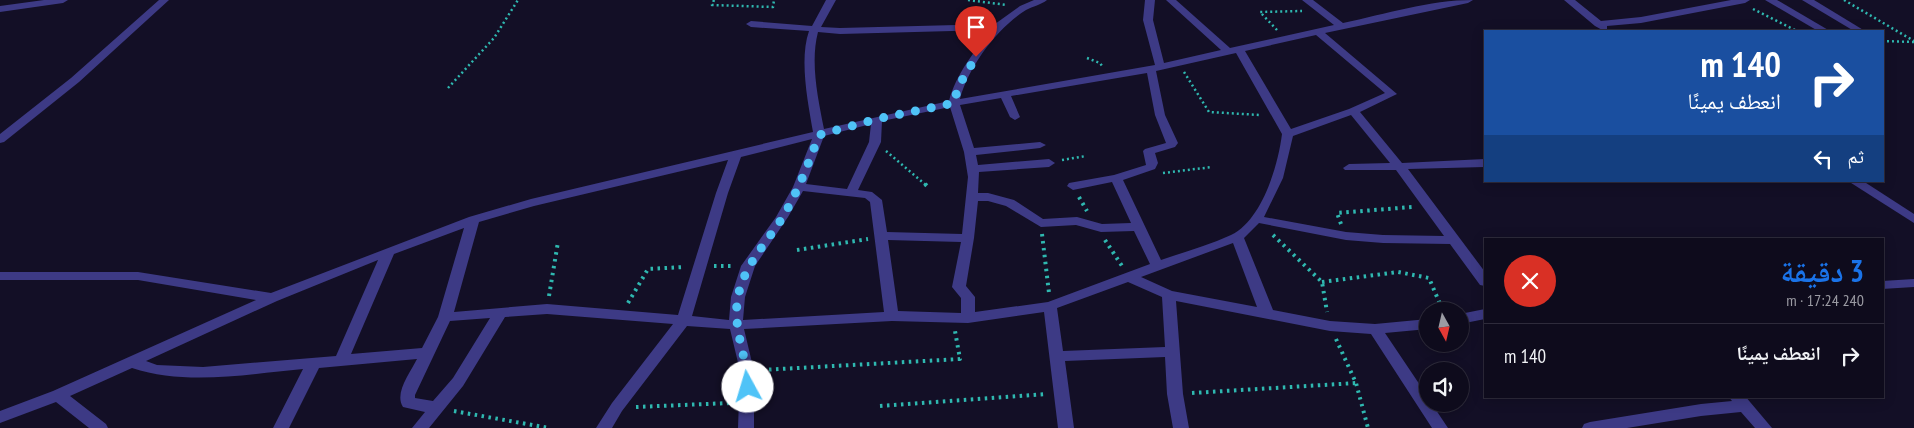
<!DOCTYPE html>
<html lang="ar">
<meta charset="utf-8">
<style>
body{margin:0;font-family:"PT Sans Narrow","Noto Naskh Arabic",sans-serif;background:#171425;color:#f1f3f6;direction:rtl;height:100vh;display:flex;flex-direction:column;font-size:19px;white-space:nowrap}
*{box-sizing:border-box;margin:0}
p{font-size:16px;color:#9b9ba3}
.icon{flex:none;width:28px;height:28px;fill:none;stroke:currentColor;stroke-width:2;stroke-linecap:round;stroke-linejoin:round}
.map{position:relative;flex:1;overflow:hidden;direction:ltr}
.side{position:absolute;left:1484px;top:238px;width:400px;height:160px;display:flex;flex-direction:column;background:#0e0b1c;border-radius:0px;box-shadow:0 2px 12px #0003,0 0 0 1px #2e2b3b;direction:rtl}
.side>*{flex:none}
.banner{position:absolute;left:1484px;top:30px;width:400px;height:152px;border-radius:0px;box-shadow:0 2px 12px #0003,0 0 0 1px #2e2b3b;direction:rtl;background:#1a4fa0;color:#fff;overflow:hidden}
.needle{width:32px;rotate:172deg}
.fabs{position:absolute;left:1419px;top:302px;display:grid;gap:10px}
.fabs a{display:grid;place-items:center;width:50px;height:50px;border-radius:50%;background:#0e0b1c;box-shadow:0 2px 12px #0003,0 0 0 1px #2e2b3b;font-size:25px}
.pin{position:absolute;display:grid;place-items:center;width:42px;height:42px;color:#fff;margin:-51px -21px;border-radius:50% 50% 50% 0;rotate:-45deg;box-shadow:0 0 5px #0007}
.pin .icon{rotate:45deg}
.me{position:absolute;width:55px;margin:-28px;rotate:354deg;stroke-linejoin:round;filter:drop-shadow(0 0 4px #0008)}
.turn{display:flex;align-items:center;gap:18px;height:105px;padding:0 20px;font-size:22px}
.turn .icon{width:65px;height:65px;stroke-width:2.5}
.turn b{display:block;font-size:35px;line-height:42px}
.then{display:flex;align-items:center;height:48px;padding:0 20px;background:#0003;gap:10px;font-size:19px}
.round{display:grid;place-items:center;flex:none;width:52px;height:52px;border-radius:26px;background:#171425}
.headline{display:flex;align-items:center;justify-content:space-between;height:85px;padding:0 20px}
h1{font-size:30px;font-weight:700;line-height:38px;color:#1a73e8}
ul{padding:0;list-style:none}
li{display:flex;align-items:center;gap:15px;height:65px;padding:0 20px;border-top:1px solid #2e2b3b}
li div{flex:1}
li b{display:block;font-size:19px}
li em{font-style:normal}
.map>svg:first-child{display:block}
</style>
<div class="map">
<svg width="1914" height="428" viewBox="0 0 1914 428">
<rect width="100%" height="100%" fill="#130f26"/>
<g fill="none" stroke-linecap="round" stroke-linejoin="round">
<g stroke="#2fb8b0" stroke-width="2.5" stroke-dasharray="2 3" stroke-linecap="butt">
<path d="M714,0L712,5L773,7L774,0"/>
<path d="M968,0L1007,5"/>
<path d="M1844,0L1914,41"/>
<path d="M1753,9L1797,31"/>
<path d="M1277,30L1260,12L1302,11"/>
<path d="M1882,41L1914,42"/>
<path d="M1087,58L1100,63L1102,66"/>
<path d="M1184,72L1209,112L1260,115"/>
<path d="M448,88L494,38L518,0"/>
<path d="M886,151L927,186"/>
<path d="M1062,160L1086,156"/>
<path d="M1163,173L1212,167"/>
</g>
<g stroke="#2fb8b0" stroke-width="4" stroke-dasharray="2.5 4.5" stroke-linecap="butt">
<path d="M925,184L927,186"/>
<path d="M1079,197L1087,211"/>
<path d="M1341,224L1337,213L1412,207"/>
<path d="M1042,234L1049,293"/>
<path d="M1273,235L1322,282L1327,312"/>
<path d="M1105,240L1122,266"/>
<path d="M797,250L868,239"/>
<path d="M714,266H732"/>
<path d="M1322,282L1398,272L1429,278L1443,311"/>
<path d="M549,296L558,242"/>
<path d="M628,303L648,269L685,267"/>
<path d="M1336,339L1356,383L1368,428"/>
<path d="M762,370L960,359L955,331"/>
<path d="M1192,393L1356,383"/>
<path d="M880,406L1047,394"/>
<path d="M636,407L730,403"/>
<path d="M454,411L549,428"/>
</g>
<g fill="#3d3a85" fill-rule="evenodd">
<path d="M44,0H68L63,3L0,12V6Z"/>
<path d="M159,0H169L79,82L4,142L0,143V134L71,78Z"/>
<path d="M826,0H836L821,27L840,28L995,24L1020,6L1034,0H1047C1041,5 1033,6 1026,10C998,27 968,67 960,99L1155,65L1143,20L1145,0H1155L1153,20L1164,63L1221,50L1166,0H1176L1230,48L1334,25L1302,0H1313L1343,23C1386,14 1429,0 1473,0L1468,3L1325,33L1397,94L1360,112L1402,163L1485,159V167L1408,169L1485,272V286L1480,285L1450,244L1383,243L1346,240L1259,223L1244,238L1273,310L1330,321L1375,324L1428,319V329L1385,333L1428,397V404H1432L1448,428H1432L1371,334L1330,331L1176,301L1183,394L1189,428H1173L1167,394L1165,357L1065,361L1074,428H1058L1044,312L968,323L892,321L744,329L754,371V428H738L740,371L730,329L687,326L622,411L612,428H596L612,403L673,324L547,314L505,317L463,386L429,428H412L425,412L403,407C394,393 410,373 417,359L319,368L289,428H273L303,369C247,374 187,386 132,368L70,396L106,424L108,428H89L56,402L0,423V411L53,391L256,300L138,280H0V272H138L271,293L469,217L531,199L813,132C808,103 799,59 809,31L751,27L746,24L751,21L812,26ZM990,30C974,53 956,74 949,101L824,129C818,99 810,62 818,32L840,34ZM1316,35L1385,93L1349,109L1291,129L1245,51ZM1236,53L1282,134C1278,166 1262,220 1231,235C1209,245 1184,252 1161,260L1123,180L1155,169L1158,163L1155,153L1175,147L1178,143L1165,115L1156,71ZM1147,73L1155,115L1166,143L1145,149L1143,151L1146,165L1114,175L1069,183L1067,186L1073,190L1112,182L1131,223L1102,224L1077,217L1043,219L1014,200L988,193H978L979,172L1049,167L1055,163L1049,159L978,165L976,155L1040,148L1046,145L1040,142L974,148L960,105L1001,98L1010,117L1015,120L1020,117L1011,96ZM950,107L964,152L968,177L962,234L887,232L882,200L872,192L858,190L881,142L882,121ZM1351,115L1390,163L1349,164L1343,168L1345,170H1396L1444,236L1383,235L1346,232L1264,217L1283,178L1293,136ZM871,124L869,142L847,189L806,184L824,136ZM812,139L793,187L776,217L741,266L731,297L729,320L692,316L728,193L741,157ZM728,160L716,193L678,315L547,304L454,312L479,222L534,206ZM803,191L865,198L870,202L884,312L743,320L745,297L755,266L788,217ZM978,201H988L1006,206L1041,227L1076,225L1101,232L1134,231L1150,264L1048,302L975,312V297L966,286L974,238ZM464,228L438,317L422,348L351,354L394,254ZM888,240L961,242L952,287L961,298V313L898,311ZM1233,243L1257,307L1172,291L1141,277ZM378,260L336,356L203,367L157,365L146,361L277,301ZM1128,282L1162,297L1165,347L1063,351L1057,308ZM490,318L453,378L433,401L415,398V395L450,321Z"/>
<path d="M1564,0H1575L1601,21L1641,17L1731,0H1750L1745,3L1641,23L1607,26V30L1604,31L1595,26Z"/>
<path d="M1765,0H1777L1830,31H1818Z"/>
<path d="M1802,0H1814L1865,31H1854Z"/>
<path d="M1848,181H1863L1914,214V223Z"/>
<path d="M1914,279V287L1882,289V281Z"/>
<path d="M1485,309V319L1460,324V314Z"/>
<path d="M1728,396H1745L1772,428H1755L1741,412L1701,416L1627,428H1582L1584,424L1590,422L1701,404L1732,401Z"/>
</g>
</g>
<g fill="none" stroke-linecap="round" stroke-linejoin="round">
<path stroke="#4fc3f7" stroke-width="9" stroke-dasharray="0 16.2" d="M748,387C747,356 732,328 738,297C744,264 768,242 784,215C799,189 809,162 819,135L877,119L954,103L958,87L976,57"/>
</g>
</svg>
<div class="fabs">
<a><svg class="needle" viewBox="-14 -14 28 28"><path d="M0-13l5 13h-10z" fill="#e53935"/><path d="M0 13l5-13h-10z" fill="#9b9ba3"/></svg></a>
<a><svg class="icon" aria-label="sound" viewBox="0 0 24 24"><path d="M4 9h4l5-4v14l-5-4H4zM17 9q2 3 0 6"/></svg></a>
</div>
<div class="pin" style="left:976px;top:57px;background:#d93025"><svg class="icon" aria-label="arrive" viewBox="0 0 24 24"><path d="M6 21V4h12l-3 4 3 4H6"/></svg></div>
<svg class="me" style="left:748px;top:387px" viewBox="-20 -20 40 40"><circle r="19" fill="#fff"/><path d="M0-13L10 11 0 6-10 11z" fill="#4fc3f7"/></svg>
<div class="banner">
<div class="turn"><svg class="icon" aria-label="right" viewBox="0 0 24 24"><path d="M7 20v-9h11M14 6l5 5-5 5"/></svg><div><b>140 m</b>انعطف يمينًا</div></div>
<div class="then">ثم<svg class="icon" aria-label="left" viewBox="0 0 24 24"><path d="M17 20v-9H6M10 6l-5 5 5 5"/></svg></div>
</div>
<section class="side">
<div class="headline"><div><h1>3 دقيقة</h1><p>240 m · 17:24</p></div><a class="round" style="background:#d93025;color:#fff"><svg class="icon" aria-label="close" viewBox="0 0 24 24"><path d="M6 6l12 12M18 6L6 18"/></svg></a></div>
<ul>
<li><svg class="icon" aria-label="right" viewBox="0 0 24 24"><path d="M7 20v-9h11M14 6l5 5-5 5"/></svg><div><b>انعطف يمينًا</b></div><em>140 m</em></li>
</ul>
</section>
</div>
